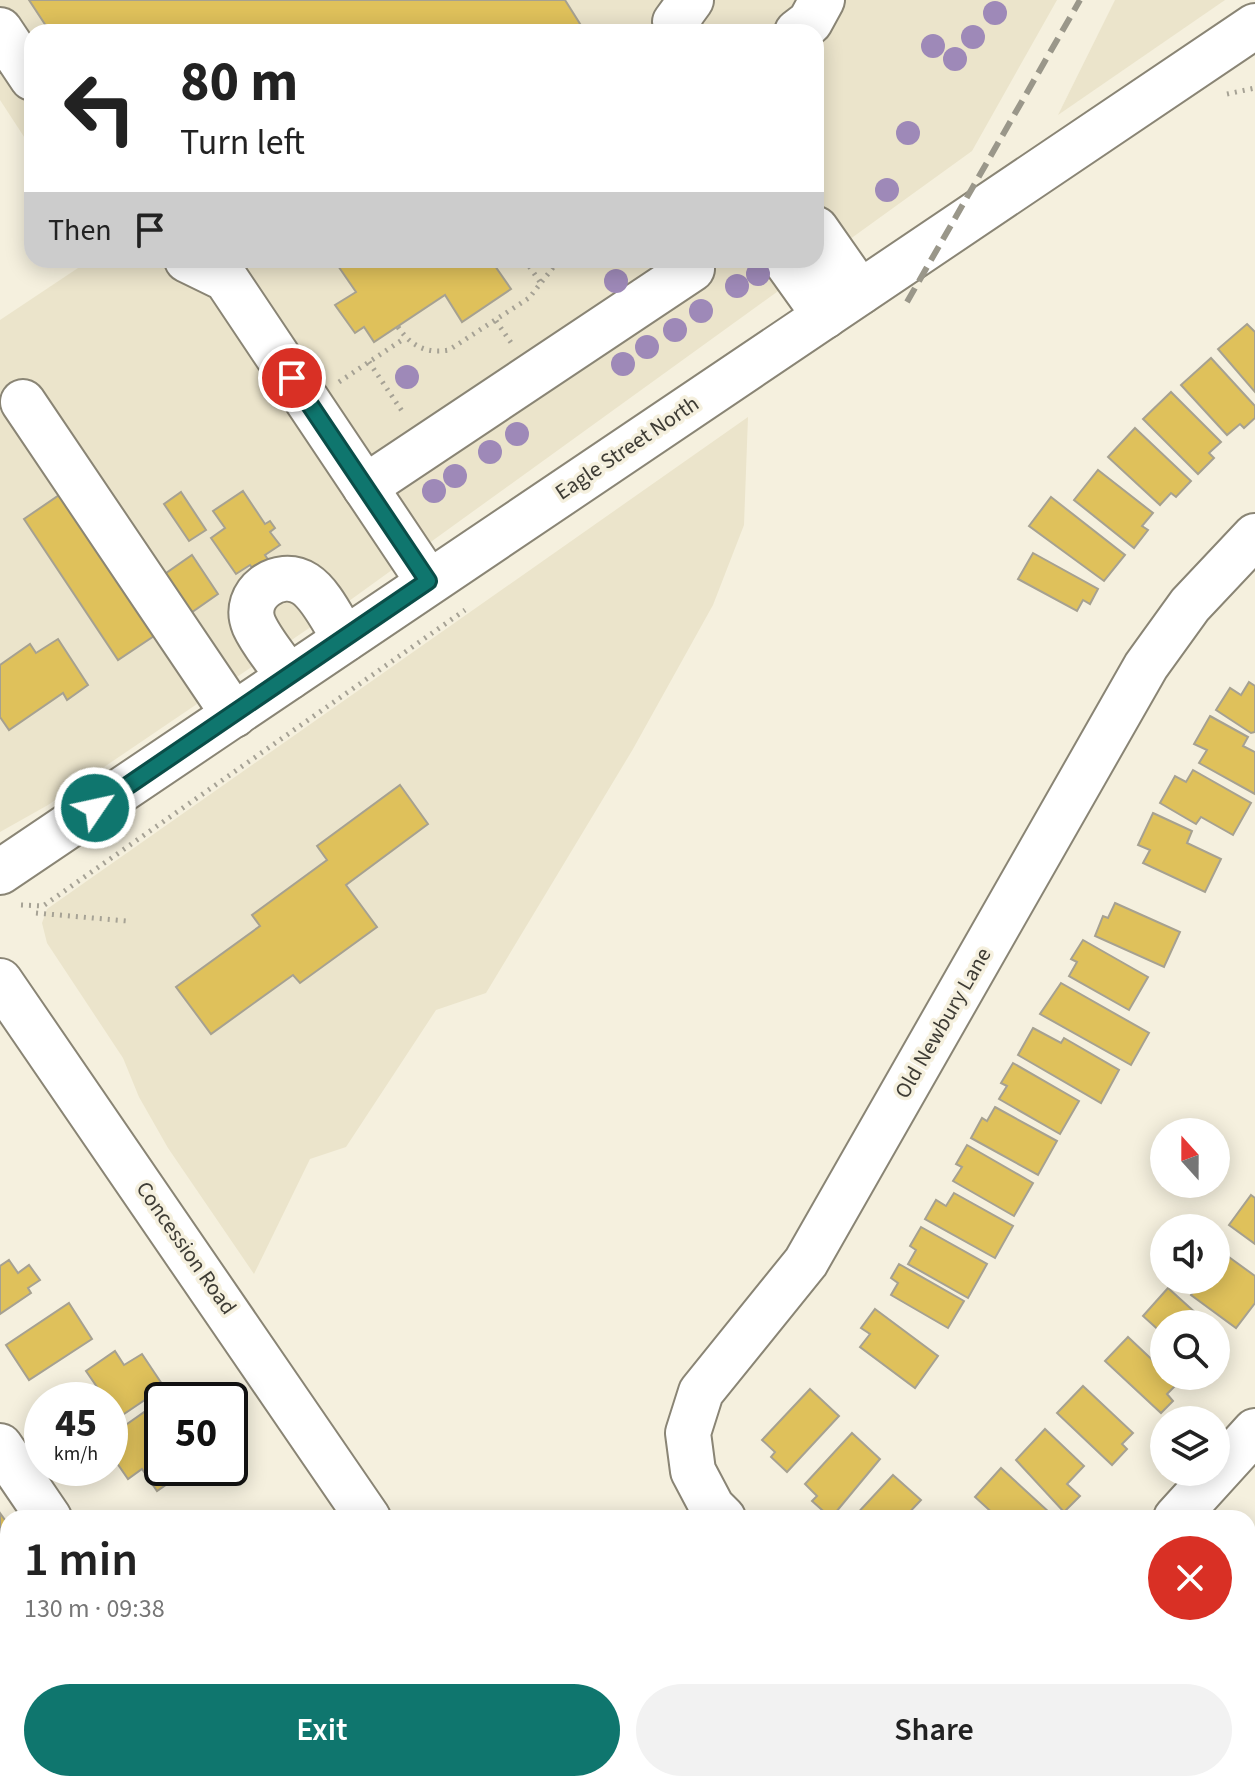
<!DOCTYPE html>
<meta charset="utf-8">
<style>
body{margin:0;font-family:"Source Sans 3",sans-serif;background:#f2f2f2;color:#222;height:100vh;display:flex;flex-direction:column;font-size:30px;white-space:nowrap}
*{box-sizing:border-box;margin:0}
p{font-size:26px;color:#767676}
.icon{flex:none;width:44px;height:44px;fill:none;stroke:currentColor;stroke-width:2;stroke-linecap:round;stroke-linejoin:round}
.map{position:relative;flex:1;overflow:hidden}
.details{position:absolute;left:0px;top:1510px;width:1256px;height:282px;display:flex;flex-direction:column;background:#fff;border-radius:24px 24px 0 0;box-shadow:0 4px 20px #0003}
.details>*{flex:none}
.guide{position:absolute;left:24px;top:24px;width:800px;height:244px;border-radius:24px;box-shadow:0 4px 20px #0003;background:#fff;color:#222;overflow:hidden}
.needle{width:52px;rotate:339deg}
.buttons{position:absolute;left:1150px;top:1118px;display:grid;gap:16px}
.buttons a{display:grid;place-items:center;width:80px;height:80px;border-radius:50%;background:#fff;box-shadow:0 4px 20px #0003;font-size:40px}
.speed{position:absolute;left:24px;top:1382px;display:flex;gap:16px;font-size:40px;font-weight:700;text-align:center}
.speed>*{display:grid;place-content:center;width:104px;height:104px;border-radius:50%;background:#fff;box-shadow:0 4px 20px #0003;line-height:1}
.speed small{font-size:20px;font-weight:400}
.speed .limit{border:4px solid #111;border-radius:12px;background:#fff;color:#111}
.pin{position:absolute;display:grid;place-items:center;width:68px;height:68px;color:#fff;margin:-34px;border:4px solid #fff;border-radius:50%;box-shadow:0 2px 8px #0007}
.me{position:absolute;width:88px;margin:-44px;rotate:56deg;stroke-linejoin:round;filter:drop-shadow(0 0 6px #0008)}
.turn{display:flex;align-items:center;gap:28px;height:168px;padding:0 24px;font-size:36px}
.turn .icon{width:104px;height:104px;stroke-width:2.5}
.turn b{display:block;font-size:56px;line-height:68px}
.then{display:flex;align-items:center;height:76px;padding:0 24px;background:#0003;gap:16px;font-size:30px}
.round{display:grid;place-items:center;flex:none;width:84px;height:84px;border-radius:42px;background:#f2f2f2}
.headline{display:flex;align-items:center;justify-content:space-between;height:136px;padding:0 24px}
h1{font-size:48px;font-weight:600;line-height:60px}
.primary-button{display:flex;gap:16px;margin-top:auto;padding:16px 24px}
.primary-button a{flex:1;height:92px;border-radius:48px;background:#0f766e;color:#fff;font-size:32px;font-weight:600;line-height:92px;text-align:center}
.primary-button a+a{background:#f2f2f2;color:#222}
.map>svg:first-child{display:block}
</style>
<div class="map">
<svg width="1255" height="1791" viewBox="0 0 1255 1791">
<rect width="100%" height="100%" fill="#f5f0de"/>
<g fill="#ebe4cb">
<path d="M0,0H1057L972,151L349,601L48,805L0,832V320L90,260H816V32H32V149L0,100Z"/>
<path d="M1115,0H1225L1058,115Z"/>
<path d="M748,417L744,525L713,605L633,749L486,993L436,1010L346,1147L310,1159L254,1274L168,1148L139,1097L123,1058L47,943L42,923L47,909Z"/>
</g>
<g fill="#dfc15b" stroke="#a6a191" stroke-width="2">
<path d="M29,0H565L582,27L574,32H50Z"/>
<path d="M334,260H498L493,263L511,289L462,322L445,295L374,342L364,327L355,333L335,305L356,292Z"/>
<path d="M1247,324L1255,332V392L1218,349Z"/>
<path d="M1211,358L1255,406V418L1244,428L1240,424L1227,435L1181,385Z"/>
<path d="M1171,392L1221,442L1209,453L1214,458L1198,474L1143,419Z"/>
<path d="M1135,428L1191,481L1176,497L1171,493L1160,505L1108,457Z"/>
<path d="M1098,470L1153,513L1142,526L1148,530L1134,548L1074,500Z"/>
<path d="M68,489L163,630L118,660L24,519Z"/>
<path d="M243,491L265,524L270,521L275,528L270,532L280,545L265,555L271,564L256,573L250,565L236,574L211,538L225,528L213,511Z"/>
<path d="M181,492L206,530L189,541L164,504Z"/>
<path d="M1051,497L1125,555L1104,581L1029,526Z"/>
<path d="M1033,553L1098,589L1090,604L1083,600L1077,611L1018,579Z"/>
<path d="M192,555L218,594L185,617L159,578Z"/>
<path d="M58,639L88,685L67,700L63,693L9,730L0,717V665L30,644L36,653Z"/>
<path d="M1249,682L1255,686V732L1251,733L1216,710L1230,688L1241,695Z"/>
<path d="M1210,716L1248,737L1243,746L1255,752V794L1199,763L1207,750L1194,744Z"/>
<path d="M1193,770L1251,803L1233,835L1201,817L1196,824L1160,803L1175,776L1186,782Z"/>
<path d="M400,785L428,824L346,885L377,927L300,983L293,975L211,1034L176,987L260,926L252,915L327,860L317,846Z"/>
<path d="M1153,813L1192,831L1187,843L1221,859L1205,892L1143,863L1150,850L1138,845Z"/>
<path d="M1115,903L1180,932L1164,967L1095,936L1103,916L1108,918Z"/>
<path d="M1083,940L1148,977L1129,1010L1069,976L1077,962L1071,959Z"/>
<path d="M1061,983L1149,1033L1131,1065L1040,1014Z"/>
<path d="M1033,1028L1061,1043L1064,1038L1119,1070L1101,1103L1018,1055Z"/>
<path d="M1013,1063L1079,1101L1060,1134L999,1099L1007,1086L1001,1083Z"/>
<path d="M995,1107L1057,1141L1038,1175L971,1138L982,1118L987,1121Z"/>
<path d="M967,1145L1033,1183L1014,1216L953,1181L962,1167L956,1164Z"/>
<path d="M954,1193L1013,1226L995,1258L925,1219L936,1200L946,1206Z"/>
<path d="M1251,1195L1255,1198V1244L1229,1225Z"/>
<path d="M921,1227L987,1264L968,1298L908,1264L916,1250L910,1246Z"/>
<path d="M1222,1252L1255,1276V1303L1236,1328L1191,1295L1202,1280H1216V1261Z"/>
<path d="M9,1260L18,1273L29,1265L40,1280L28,1288L31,1293L0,1314V1266Z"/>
<path d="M899,1264L964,1301L948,1328L891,1295L898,1283L891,1278Z"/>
<path d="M1168,1288L1208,1324H1164V1335L1143,1316Z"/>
<path d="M69,1303L92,1339L29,1380L6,1345Z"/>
<path d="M875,1309L938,1356L915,1388L860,1347L870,1334L861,1328Z"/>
<path d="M1128,1337L1164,1371V1376L1177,1384L1167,1394L1173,1401L1161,1413L1105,1361Z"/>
<path d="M115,1351L124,1365L142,1354L164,1387L118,1418L110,1400H106L86,1371Z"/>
<path d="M1083,1386L1133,1433L1122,1444L1127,1449L1112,1465L1057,1413Z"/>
<path d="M810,1389L839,1416L787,1472L771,1457L775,1452L762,1440Z"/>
<path d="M150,1408L162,1425V1468H190L157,1491L142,1469L128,1479L110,1453V1436Z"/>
<path d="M1045,1429L1084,1466L1067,1484L1080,1496L1064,1512L1016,1460Z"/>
<path d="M852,1433L880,1459L831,1518L812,1501L817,1496L805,1484Z"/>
<path d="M1001,1468L1050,1513L1045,1518H998L975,1497Z"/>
<path d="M893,1475L921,1500L904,1518H853Z"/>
<path d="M0,1513L8,1524V1623L0,1628Z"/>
<path d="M1251,1555L1255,1559V1623L1248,1616Z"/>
<path d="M1248,1763L1255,1770V1791H1175L1182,1784H1248Z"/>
<path d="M209,1784H331L321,1791H205Z"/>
<path d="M754,1784H808L801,1791H754L751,1787Z"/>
</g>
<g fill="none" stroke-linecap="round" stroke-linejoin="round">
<g stroke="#8a8575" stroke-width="48">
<g id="minor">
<path d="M0,30L32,78"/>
<path d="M681,32L675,22L691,0"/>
<path d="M797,32L810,22L822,0"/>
<path d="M816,229L860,292"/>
<path d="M187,260L226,279L428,581"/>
<path d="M785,260L825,316"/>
<path d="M23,402L234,715"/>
<path d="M365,487L692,269L686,260"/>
<path d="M289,677C278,661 262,643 254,625C241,594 279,567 305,584C322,595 334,623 345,639"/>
<path d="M0,1446L49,1518"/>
<path d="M723,1518L712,1507L693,1471L688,1433L701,1392L806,1262L1146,666L1190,605L1255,536"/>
<path d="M1176,1518L1255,1431"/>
<path d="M0,1716L8,1709"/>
<path d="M984,1784L991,1791"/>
<path d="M342,1791L348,1784"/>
<path d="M921,1791L928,1784"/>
</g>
</g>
<g stroke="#8a8575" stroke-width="48">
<g id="major">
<path d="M0,872L1255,26"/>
<path d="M0,981L368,1518"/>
<path d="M548,1784L553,1791"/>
</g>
</g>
<g stroke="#a6a295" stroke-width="5" stroke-dasharray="2 6" stroke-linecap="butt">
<path d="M1227,94L1255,88"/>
<path d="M525,260L542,285"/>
<path d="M496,321L512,344"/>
<path d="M398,327C411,346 426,354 449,350L529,298L559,260"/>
<path d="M369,362L404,414"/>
<path d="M339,382L405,338"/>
<path d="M21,905L43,906L465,610"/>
<path d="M36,913L127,921"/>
</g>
<use href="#minor" stroke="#fff" stroke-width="44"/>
<use href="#major" stroke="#fff" stroke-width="44"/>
<path stroke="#9a978a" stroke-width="6" stroke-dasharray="16 8" stroke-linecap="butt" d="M907,302L1080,0"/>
</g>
<g fill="#9e89b8">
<circle cx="995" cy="13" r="12"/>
<circle cx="973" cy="37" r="12"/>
<circle cx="933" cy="46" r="12"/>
<circle cx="955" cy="59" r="12"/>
<circle cx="908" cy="133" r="12"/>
<circle cx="887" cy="190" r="12"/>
<circle cx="758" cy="274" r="12"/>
<circle cx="616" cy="281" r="12"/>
<circle cx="737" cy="286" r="12"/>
<circle cx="701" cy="311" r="12"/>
<circle cx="675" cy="330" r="12"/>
<circle cx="647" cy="347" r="12"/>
<circle cx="623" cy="364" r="12"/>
<circle cx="407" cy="377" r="12"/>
<circle cx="517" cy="434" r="12"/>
<circle cx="490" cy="452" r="12"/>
<circle cx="455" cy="476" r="12"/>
<circle cx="434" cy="491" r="12"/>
</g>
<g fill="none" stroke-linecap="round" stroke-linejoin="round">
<g stroke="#0a4d48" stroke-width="20">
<path id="route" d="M95,808L428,581L292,378"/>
</g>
<use href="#route" stroke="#0f766e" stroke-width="14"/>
</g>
<g text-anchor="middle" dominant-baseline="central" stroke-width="7" stroke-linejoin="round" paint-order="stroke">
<g font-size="22" fill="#3e3c35" stroke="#f5f0de">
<text transform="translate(627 448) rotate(-34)">Eagle Street North</text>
<text transform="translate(943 1023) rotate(-60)">Old Newbury Lane</text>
<text transform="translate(186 1248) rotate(55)">Concession Road</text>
</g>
</g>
</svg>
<div class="buttons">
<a><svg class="needle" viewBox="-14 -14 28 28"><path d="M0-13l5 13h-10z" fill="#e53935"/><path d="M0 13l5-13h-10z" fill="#767676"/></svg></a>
<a><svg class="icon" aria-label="sound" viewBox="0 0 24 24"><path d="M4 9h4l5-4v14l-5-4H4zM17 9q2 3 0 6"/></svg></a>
<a><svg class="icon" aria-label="search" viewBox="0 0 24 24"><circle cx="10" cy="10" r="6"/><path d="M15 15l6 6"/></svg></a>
<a><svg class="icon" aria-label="layers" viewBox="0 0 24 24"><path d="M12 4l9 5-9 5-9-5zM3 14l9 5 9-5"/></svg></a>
</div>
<div class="speed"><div>45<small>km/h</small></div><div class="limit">50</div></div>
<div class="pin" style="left:292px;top:378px;background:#d93025"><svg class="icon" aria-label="arrive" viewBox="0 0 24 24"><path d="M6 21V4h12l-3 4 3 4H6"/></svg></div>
<svg class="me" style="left:95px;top:808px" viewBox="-20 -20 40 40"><circle r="17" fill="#0f766e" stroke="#fff" stroke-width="3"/><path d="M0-11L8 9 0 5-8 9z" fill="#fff"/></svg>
<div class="guide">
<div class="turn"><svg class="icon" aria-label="left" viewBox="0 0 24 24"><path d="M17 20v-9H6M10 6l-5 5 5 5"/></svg><div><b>80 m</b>Turn left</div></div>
<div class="then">Then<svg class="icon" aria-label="arrive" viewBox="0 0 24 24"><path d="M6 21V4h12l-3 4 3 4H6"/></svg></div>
</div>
<section class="details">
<div class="headline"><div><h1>1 min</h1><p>130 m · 09:38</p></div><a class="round" style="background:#d93025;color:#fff"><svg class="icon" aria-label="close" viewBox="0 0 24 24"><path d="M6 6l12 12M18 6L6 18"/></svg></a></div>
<div class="primary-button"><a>Exit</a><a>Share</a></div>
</section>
</div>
